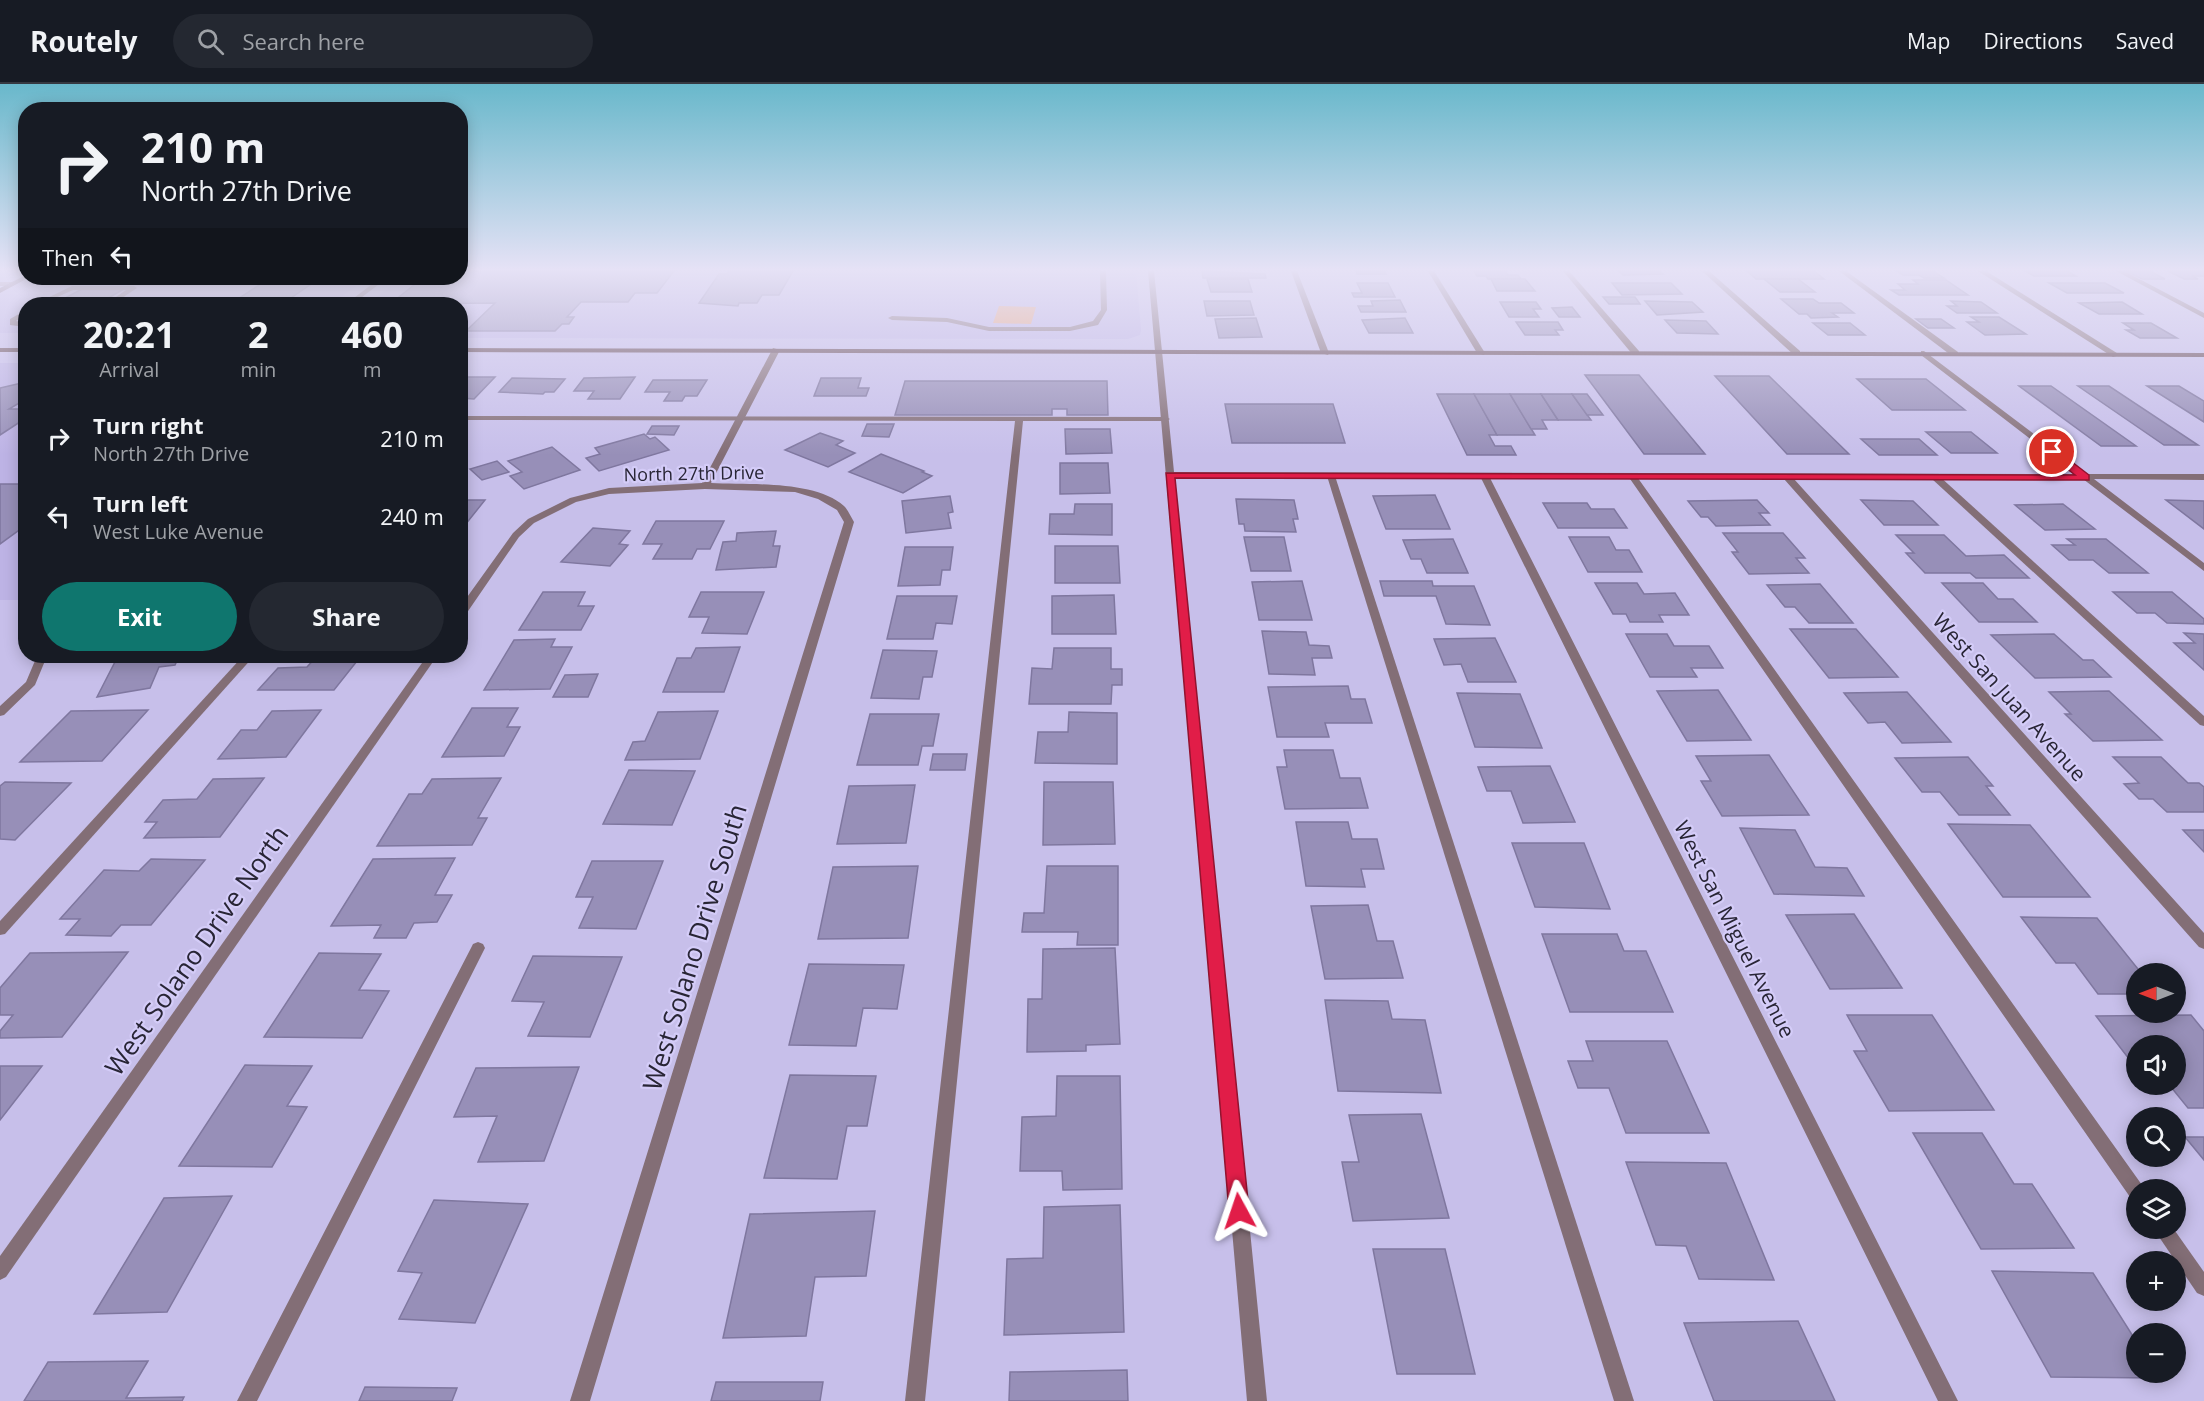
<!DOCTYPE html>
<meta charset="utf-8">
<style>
body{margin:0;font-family:"Open Sans",sans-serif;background:#242831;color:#f1f3f6;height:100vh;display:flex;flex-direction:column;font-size:22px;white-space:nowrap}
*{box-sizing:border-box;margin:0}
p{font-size:20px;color:#9ea1a6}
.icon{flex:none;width:33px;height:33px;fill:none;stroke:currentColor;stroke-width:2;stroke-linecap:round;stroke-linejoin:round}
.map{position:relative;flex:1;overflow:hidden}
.side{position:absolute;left:18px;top:213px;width:450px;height:366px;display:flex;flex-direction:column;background:#171b24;border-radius:24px;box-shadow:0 3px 15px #0003}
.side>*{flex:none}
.top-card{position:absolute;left:18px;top:18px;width:450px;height:183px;border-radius:24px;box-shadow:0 3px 15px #0003;background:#171b24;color:#f1f3f6;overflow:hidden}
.needle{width:39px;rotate:270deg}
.tools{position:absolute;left:2126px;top:879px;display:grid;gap:12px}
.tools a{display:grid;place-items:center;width:60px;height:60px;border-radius:50%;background:#171b24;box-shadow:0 3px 15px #0003;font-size:30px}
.pin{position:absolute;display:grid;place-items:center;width:51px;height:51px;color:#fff;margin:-26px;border:3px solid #fff;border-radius:50%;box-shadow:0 2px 6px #0007}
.me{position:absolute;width:66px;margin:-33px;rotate:355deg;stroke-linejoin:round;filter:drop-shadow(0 0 4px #0008)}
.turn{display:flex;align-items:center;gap:21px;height:126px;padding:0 24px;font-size:27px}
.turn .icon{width:78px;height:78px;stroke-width:2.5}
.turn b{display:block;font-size:42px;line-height:51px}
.then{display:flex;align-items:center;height:57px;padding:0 24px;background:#0003;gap:12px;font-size:22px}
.eta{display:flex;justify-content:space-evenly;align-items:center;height:102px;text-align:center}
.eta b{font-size:36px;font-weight:700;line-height:42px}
.primary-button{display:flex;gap:12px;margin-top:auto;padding:12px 24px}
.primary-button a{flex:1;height:69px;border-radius:36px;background:#0f766e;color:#fff;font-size:24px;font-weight:700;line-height:69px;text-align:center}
.primary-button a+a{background:#242831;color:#f1f3f6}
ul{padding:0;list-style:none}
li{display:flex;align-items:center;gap:18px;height:78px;padding:0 24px}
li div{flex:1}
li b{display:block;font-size:22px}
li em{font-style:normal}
header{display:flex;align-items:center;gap:36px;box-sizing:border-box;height:84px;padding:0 30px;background:#171b24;border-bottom:2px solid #363941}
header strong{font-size:28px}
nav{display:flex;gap:33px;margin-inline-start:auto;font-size:21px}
.search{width:420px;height:54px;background:#242831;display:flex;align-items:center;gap:15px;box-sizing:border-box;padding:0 21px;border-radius:33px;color:#9ea1a6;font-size:22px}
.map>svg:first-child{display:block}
</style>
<header>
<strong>Routely</strong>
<div class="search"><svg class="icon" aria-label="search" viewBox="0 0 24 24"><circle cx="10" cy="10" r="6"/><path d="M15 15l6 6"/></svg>Search here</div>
<nav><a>Map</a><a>Directions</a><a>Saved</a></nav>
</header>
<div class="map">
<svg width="2204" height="1317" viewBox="0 0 2204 1317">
<rect width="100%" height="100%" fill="#c7bfea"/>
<g fill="#bdb3e5">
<path d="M0,187H25L26,194H367L332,220H26L25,249H0Z"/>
<path d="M461,187H1136L1141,246L1140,251L1128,255L461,254L460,220H368L401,194H460Z"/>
<rect x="0" y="279" width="25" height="237"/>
</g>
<path fill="#eea474" d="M999,222H1000L1036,223L1031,240L993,239Z"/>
<g fill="#978fb8" stroke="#7f779f" stroke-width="1.5">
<path d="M460,187H674L657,209H635L628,218H581L567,233H574L569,240H562L555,247H466L495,219L390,220L423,194H460Z"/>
<path d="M729,187H793L779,211H762L757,219H739L738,222L699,219L719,190H727Z"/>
<path d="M1202,187L1265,190L1266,194H1203Z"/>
<path d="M1356,187H1385L1386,190H1357Z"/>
<path d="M1474,187H1505L1508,191H1518L1521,195H1488L1486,192H1477Z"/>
<path d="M1619,187H1659L1663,190L1623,191Z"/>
<path d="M1747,187H1814L1824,195H1756Z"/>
<path d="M1897,187H1933L1944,194H1924L1919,191H1903Z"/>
<path d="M2025,187H2067L2076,192H2034Z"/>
<path d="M2126,187H2150L2165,195H2142Z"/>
<path d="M2168,187H2204V192H2192L2198,195H2184Z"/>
<path d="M270,194H320L282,220H230Z"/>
<path d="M1207,195H1248L1252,208H1211Z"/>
<path d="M1491,195H1525L1535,207H1497Z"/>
<path d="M1764,195H1798L1815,208H1780Z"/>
<path d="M1913,196H1946L1968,211H1899L1891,206H1905L1898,200H1918Z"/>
<path d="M1357,199H1388L1395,213H1354L1352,209H1362Z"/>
<path d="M1612,199H1671L1682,210L1622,211Z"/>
<path d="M2049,199H2105L2124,209H2067Z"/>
<path d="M82,205H124L98,220H54Z"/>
<path d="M1603,213H1635L1640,220H1609Z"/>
<path d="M1781,215H1813L1819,219H1841L1854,229H1832L1838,233L1811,234L1807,230H1799Z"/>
<path d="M1400,216L1406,228H1361L1358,222H1373L1371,217Z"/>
<path d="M1204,217H1250L1254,231L1207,232Z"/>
<path d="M1645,217L1692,218L1703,228L1657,231Z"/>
<path d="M1951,217L1981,218L1997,229H1957L1947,222H1957Z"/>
<path d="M1500,218H1536L1541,225H1533L1539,233H1509Z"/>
<path d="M2122,218L2142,230H2099L2079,219Z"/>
<path d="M1572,223L1580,233H1559L1552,224Z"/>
<path d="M1971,233H1999L2026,250L1985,251L1967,238H1979Z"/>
<path d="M1256,234L1262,253L1219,254L1215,235Z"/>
<path d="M1405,234L1413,249H1369L1362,236Z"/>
<path d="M1916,235H1941L1954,244H1928Z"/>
<path d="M1665,236L1706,237L1718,250L1677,249Z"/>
<path d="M1516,238H1558L1563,246H1555L1559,251H1525Z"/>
<path d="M1813,239H1850L1865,251H1828Z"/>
<path d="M2123,239H2151L2177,254H2140L2126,246H2134Z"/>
<path d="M1585,291H1639L1705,370H1644Z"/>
<path d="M1715,292H1769L1849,370H1787Z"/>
<path d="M460,293H495L474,315L460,314Z"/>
<path d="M635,293L620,315H588L594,307H574L584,294Z"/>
<path d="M512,294L565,295L554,308H545L543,310L499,308Z"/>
<path d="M821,294H861L858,304H869L866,312H814Z"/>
<path d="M1857,295H1926L1965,326H1892Z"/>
<path d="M653,296H707L697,312H685L682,317H664L670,308H645Z"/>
<path d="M905,297H1107L1108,331H1067V325H1052V331H895Z"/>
<path d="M26,298V315L9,325H26V334L0,351V304Z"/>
<path d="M2019,302H2051L2136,362H2101Z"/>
<path d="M2078,302H2109L2198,361H2164Z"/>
<path d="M2147,302H2179L2204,317V338Z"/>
<path d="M1437,310H1474L1497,351H1489L1495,362H1511L1516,371H1467Z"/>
<path d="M1474,310H1510L1535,351H1497Z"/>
<path d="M1510,310H1541L1558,336H1542L1547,345H1531Z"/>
<path d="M1541,310H1572L1591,336H1558Z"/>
<path d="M1572,310H1587L1603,331H1587Z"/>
<path d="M1225,320H1333L1345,359H1232Z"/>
<path d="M867,340H894L889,353L862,352Z"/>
<path d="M652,342H679L674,351L647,350Z"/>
<path d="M1065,345H1110L1112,369L1066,370Z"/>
<path d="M1926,348H1971L1997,369H1951Z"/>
<path d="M820,349L843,357L836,361L855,369L828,383L785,366Z"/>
<path d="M644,350L650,355L655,353L669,366L599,387L586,374L600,370L595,364Z"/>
<path d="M1861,355H1919L1937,371H1879Z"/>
<path d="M552,363L580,386L524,405L510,392L522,388L508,377Z"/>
<path d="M881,370L924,387L922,388L932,392L903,409L849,388Z"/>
<path d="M497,377L509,388L482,396L470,385Z"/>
<path d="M1060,379H1108L1110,409L1060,410Z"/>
<path d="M0,400H26V441L0,460Z"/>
<path d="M1435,411L1450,445H1386L1373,412Z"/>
<path d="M950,412L953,428L948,429L951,444L906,449L902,417Z"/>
<path d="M1236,415L1294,416L1298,435H1293L1296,448L1245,447L1244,440H1239Z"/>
<path d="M460,416H485L461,446H460Z"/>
<path d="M1757,416L1769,429H1759L1770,441L1716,442L1708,433H1701L1688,417Z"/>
<path d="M1861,416L1913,417L1938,441H1884Z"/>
<path d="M2166,416L2204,417V445Z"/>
<path d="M1543,419H1587L1591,425H1614L1627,444H1558Z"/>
<path d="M1075,420H1112V451L1049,450L1050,430H1074Z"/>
<path d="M2063,420L2095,445L2045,446L2015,421Z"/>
<path d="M656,437H724L710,465H697L692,475H653L662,460H643Z"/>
<path d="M593,444L630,447L619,460L628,461L610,482L561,478Z"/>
<path d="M776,447L773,462H780L776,483L716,486L723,458L736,457L737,449Z"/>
<path d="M1723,449H1783L1805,474H1796L1809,489L1749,490L1732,468H1738Z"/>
<path d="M1896,451H1944L1966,472L2004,471L2029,494H1976L1970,489H1925L1906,469H1914Z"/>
<path d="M1244,453H1284L1291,487H1251Z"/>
<path d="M1569,453H1609L1616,466H1629L1642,488H1588Z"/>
<path d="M1453,455L1468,489H1427L1421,475H1411L1403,456Z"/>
<path d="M2067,455H2106L2148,489H2109L2093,476H2069L2052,461H2075Z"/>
<path d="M1055,462H1118L1120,499H1055Z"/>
<path d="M905,463H953L950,486H942L940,501L898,502Z"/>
<path d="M1302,497L1312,536H1259L1252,498Z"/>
<path d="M1380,497H1432L1433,502H1474L1490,541L1446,540L1436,512H1384Z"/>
<path d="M1595,499H1637L1644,510L1675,509L1689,531H1659L1663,538H1630L1626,530H1613Z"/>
<path d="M1942,499H1983L1998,515H2013L2037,538H1979Z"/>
<path d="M1820,500L1853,539H1809L1795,523H1785L1767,501Z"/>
<path d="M543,508H585L578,522H594L581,546H519Z"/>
<path d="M701,508H764L747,550L702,549L709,533H689Z"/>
<path d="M2113,508H2172L2204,535V540L2167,539L2155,529H2137Z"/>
<path d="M1114,511L1116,550H1052V512Z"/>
<path d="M897,512H957L952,540L936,539L933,555H887Z"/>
<path d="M1790,545H1856L1898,593L1829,594Z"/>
<path d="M1262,547L1306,548L1309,561L1329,562L1332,574H1312L1315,591L1269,590Z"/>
<path d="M2184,549L2204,550V586L2174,559H2195Z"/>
<path d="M1626,550H1667L1674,562H1709L1723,584H1691L1697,593H1650Z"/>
<path d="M2054,550L2083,576H2093L2111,593L2035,594L1991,551Z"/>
<path d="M1495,554L1516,598H1468L1461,580L1444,581L1434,555Z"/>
<path d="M555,555L551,563H572L550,605L484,606L514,556Z"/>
<path d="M740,563L724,608H663L677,574H691L696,564Z"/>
<path d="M1054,564H1111V585H1122V601H1112L1111,620H1029L1032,584L1052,585Z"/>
<path d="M883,566L937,567L932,593H923L919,615L871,614Z"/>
<path d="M146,572H179L175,581L159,583L150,604L97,613L116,576Z"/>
<path d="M317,572H361L334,606H258L278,584L307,583Z"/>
<path d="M598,590L588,613H553L565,591Z"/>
<path d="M1348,602L1351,615H1365L1372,639H1325L1329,653H1277L1268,603Z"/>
<path d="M1718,606L1751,656L1687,657L1657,607Z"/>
<path d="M2109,607L2162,656L2093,657L2065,630H2071L2049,608Z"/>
<path d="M1907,608L1951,658L1902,659L1885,638L1868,639L1844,609Z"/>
<path d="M1457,609L1520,610L1542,664L1475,663Z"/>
<path d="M472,624H518L507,643H520L504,672L442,673Z"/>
<path d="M148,626L102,677L20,678L71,627Z"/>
<path d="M321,626L286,673L218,675L241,646H257L272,627Z"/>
<path d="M718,627L700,675L625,676L633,658L645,657L658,628Z"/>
<path d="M1069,628L1117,629V680L1035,679L1038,648H1068Z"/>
<path d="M870,630H939L933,662H922L918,681H857Z"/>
<path d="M1284,666H1333L1340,694H1360L1368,724L1285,725L1277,683H1287Z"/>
<path d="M933,670H967L965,686H930Z"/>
<path d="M1769,671L1809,731L1722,732L1701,697H1711L1696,672Z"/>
<path d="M1968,673L1993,702H1986L2010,731H1959L1940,708H1922L1895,674Z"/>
<path d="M2113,673H2161L2188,699H2199L2204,703V728H2167L2153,715H2139L2124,700L2139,699Z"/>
<path d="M1550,682L1575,738L1523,739L1511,707H1487L1478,683Z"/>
<path d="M629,686L695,687L672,741L603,740Z"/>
<path d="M264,694L220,753L144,754L157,738H145L163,716L197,715L213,695Z"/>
<path d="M501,694L478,734H487L472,761L377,762L409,710H422L432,695Z"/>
<path d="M5,698L71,699L15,756L0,755V702Z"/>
<path d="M1044,698H1113L1115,760L1043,761Z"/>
<path d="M915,701L906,759L837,760L849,702Z"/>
<path d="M1296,738H1348L1352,755H1377L1384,785H1361L1365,803L1306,802Z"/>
<path d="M1948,740L2030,741L2090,813H2003Z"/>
<path d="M1740,744L1795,746L1815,783L1847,784L1864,812L1774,810Z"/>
<path d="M2183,746H2204V768Z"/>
<path d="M1512,759H1584L1610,825L1535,823Z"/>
<path d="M455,774L435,811H452L437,838L414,839L406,854H374L381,841L331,842L373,775Z"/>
<path d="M151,775L205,776L151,841H121L111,852L66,851L80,835H60L104,786L139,787Z"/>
<path d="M592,777H663L636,845L579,844L593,813H576Z"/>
<path d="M918,782L908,854L818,855L833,783Z"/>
<path d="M1047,782H1118V861H1077L1078,848H1022L1024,829H1044Z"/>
<path d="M1368,821L1377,857H1393L1403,894L1325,895L1311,822Z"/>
<path d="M1854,830L1902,904L1830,905L1786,831Z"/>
<path d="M2021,833L2097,834L2142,890H2136V910H2098L2075,879H2056Z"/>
<path d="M1542,850H1617L1624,867H1646L1673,928H1570Z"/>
<path d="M1115,864L1120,960L1086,961V967L1027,968L1028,915H1042L1043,865Z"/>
<path d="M128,868L62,953L0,954V947L13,931H0V904L30,869Z"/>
<path d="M319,869L381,870L359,906L389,907L362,954L264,953Z"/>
<path d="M533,872L622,873L590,953L528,952L544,918L512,917Z"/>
<path d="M809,880L904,881L897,925L863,924L856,962L789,961Z"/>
<path d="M1325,916L1388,917L1392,935L1425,936L1441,1009L1338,1007Z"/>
<path d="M1847,931H1932L1994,1026L1889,1027L1854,967H1867Z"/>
<path d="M2191,931L2204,947V1024H2188L2171,1003H2151L2149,1000H2175V962H2136V984L2096,932Z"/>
<path d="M1586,957H1667L1709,1049H1626L1609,1004H1578L1568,977H1593Z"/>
<path d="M245,981L312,982L287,1022L307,1023L272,1083L179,1082Z"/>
<path d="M0,982H42L0,1036Z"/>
<path d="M579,983L544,1077L478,1078L497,1032L454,1033L476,984Z"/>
<path d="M790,991L876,992L867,1042H847L837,1095L764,1094Z"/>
<path d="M1057,992H1120L1122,1105L1063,1106L1062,1087H1020L1022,1033L1056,1032Z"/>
<path d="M1421,1030L1449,1134L1353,1137L1342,1078H1359L1349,1031Z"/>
<path d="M1913,1049H1982L2014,1100H2032L2074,1164L1981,1165Z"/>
<path d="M2185,1053H2204V1076Z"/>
<path d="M1626,1078L1726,1079L1774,1196L1699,1195L1686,1162L1656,1161Z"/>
<path d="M232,1112L167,1228L94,1230L164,1114Z"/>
<path d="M434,1116L528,1120L475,1239L399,1235L422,1189L398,1187Z"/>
<path d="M1120,1121L1124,1248L1004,1251L1007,1175L1043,1174L1044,1123Z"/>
<path d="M875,1127L866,1192L815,1193L806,1252L723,1254L750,1130Z"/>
<path d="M1373,1165H1445L1475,1290H1397Z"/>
<path d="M1992,1187L2093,1189L2136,1257V1288H2156L2159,1294L2051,1293Z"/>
<path d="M1798,1237L1835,1317H1714L1684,1239Z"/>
<path d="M148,1277L126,1314L184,1313L182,1317H24L48,1278Z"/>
<path d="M1127,1286L1128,1317H1009L1010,1288Z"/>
<path d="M716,1298H823L820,1317H711Z"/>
<path d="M365,1303L457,1304L452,1317H359Z"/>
</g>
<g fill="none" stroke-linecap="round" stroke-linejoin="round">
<g fill="#836e76" fill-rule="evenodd">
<path d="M1100,187H1106L1107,226L1098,241L1070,247H989L947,238L892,236L888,234L892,232L947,234L989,243H1070L1093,237L1101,226Z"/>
<path d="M1291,187H1297L1329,269L1328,271L1321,269Z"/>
<path d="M1563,187H1569L1639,267V271H1633Z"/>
<path d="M1839,187H1846L1958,268V272H1952Z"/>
<path d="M2116,187H2124L2204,229V234Z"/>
<path d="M0,198H12L15,200L12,202H0Z"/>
<path d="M72,202H134L137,204L113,220H106L126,206H73L42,220H35Z"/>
<path d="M26,226V231L16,237L26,239V243L10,241V235Z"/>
<path d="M460,332L1166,333L1170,335L1166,337H1023L925,1317H905L1015,337L460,336Z"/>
<path d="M1331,389L1335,392L1634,1317H1614L1327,392Z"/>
<path d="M1632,389L1635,390L2142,1101L2144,1106H2136V1115L2130,1113L1628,392Z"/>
<path d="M1935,390L1938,391L2204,632V642L2200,641L1932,395V391Z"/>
<path d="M243,572H254L5,850L0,851V837Z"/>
<path d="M478,858L483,860L485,864L257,1317H237L471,864L473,860Z"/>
<path d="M2153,1144H2173L2204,1188V1212L2197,1209Z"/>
</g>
<g fill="#836e76" fill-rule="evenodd">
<path d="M1148,187H1154L1174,388L2076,390L1921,271V267H1924L2087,390H2204V396L2094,395L2204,479V487L2083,395H1794L2204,849V865L2199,863L1784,395L1490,394L1958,1317H1938L1481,394H1175L1267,1317H1247Z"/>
<path d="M1428,187H1434L1485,269L1484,271L1477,269Z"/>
<path d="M1702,187H1709L1800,267V271H1794Z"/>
<path d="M1978,187H1986L2120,271L2113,273Z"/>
<path d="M380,194H387L353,220H346Z"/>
<path d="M773,264L780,266L711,399C748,401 815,396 844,422C848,426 851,433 854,438L590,1317H570L844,438L837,426L818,415L795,408L705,405L609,410L576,418L534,439L519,453L464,533L460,534V523L513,449L528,435L570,414L609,404L702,399Z"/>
<path d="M37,572H47L35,601L4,631L0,632V622L26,598Z"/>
<path d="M427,572H437L6,1193L0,1196V1172Z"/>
</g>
<g fill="#614550" fill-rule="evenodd">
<path d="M26,191V194H28L0,209V204Z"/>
<rect x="0" y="264" width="26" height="4"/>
<path d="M460,264L2204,269V273L460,268Z"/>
</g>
</g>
<linearGradient id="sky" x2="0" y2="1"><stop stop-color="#69b8cb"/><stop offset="0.5" stop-color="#e6e2f6"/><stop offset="1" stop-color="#e6e2f6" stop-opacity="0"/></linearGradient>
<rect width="2204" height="371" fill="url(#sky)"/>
<path fill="#e11d48" stroke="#92132f" stroke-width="1.5" d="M2048,365H2055L2089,391V396L1175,394L1249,1127L1246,1134L1239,1136L1232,1134L1229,1127L1166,389L2075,391L2048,370Z"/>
<g text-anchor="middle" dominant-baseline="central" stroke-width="4.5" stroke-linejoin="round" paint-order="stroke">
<g font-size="18" fill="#282535" stroke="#d4ccf8">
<text transform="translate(694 389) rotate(-1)">North 27th Drive</text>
</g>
<g font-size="21" fill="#282535" stroke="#d4ccf8">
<text transform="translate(2010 613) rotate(48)">West San Juan Avenue</text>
<text transform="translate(1735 845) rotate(63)">West San Miguel Avenue</text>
</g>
<g font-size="26" fill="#282535" stroke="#d4ccf8">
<text transform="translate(694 863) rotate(-73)">West Solano Drive South</text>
<text transform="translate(196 866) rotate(-55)">West Solano Drive North</text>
</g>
</g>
</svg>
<div class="tools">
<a><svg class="needle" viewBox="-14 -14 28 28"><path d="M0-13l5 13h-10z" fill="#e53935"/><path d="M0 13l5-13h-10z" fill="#9ea1a6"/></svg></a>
<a><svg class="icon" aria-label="sound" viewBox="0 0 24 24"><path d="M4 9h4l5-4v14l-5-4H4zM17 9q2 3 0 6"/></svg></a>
<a><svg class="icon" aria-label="search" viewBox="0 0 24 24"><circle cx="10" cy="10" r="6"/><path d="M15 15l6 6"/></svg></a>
<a><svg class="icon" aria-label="layers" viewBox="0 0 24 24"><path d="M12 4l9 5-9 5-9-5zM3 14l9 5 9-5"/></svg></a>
<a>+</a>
<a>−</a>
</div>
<div class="pin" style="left:2052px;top:368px;background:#d93025"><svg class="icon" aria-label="arrive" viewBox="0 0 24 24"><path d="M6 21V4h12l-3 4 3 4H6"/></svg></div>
<svg class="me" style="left:1239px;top:1127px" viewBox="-20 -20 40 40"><path d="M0-17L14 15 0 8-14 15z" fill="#e11d48" stroke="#fff" stroke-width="4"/></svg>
<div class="top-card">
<div class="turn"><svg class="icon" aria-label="right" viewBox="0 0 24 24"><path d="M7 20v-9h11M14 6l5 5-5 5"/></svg><div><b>210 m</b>North 27th Drive</div></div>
<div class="then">Then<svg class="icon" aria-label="left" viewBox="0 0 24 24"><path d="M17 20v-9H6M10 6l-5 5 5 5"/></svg></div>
</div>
<section class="side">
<div class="eta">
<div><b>20:21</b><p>Arrival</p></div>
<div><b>2</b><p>min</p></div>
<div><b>460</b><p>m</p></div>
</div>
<ul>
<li><svg class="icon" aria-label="right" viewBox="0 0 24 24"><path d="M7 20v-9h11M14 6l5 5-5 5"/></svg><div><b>Turn right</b><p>North 27th Drive</p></div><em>210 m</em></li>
<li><svg class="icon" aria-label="left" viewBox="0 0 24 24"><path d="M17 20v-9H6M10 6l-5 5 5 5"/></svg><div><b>Turn left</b><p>West Luke Avenue</p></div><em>240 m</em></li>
</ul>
<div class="primary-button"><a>Exit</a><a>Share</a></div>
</section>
</div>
